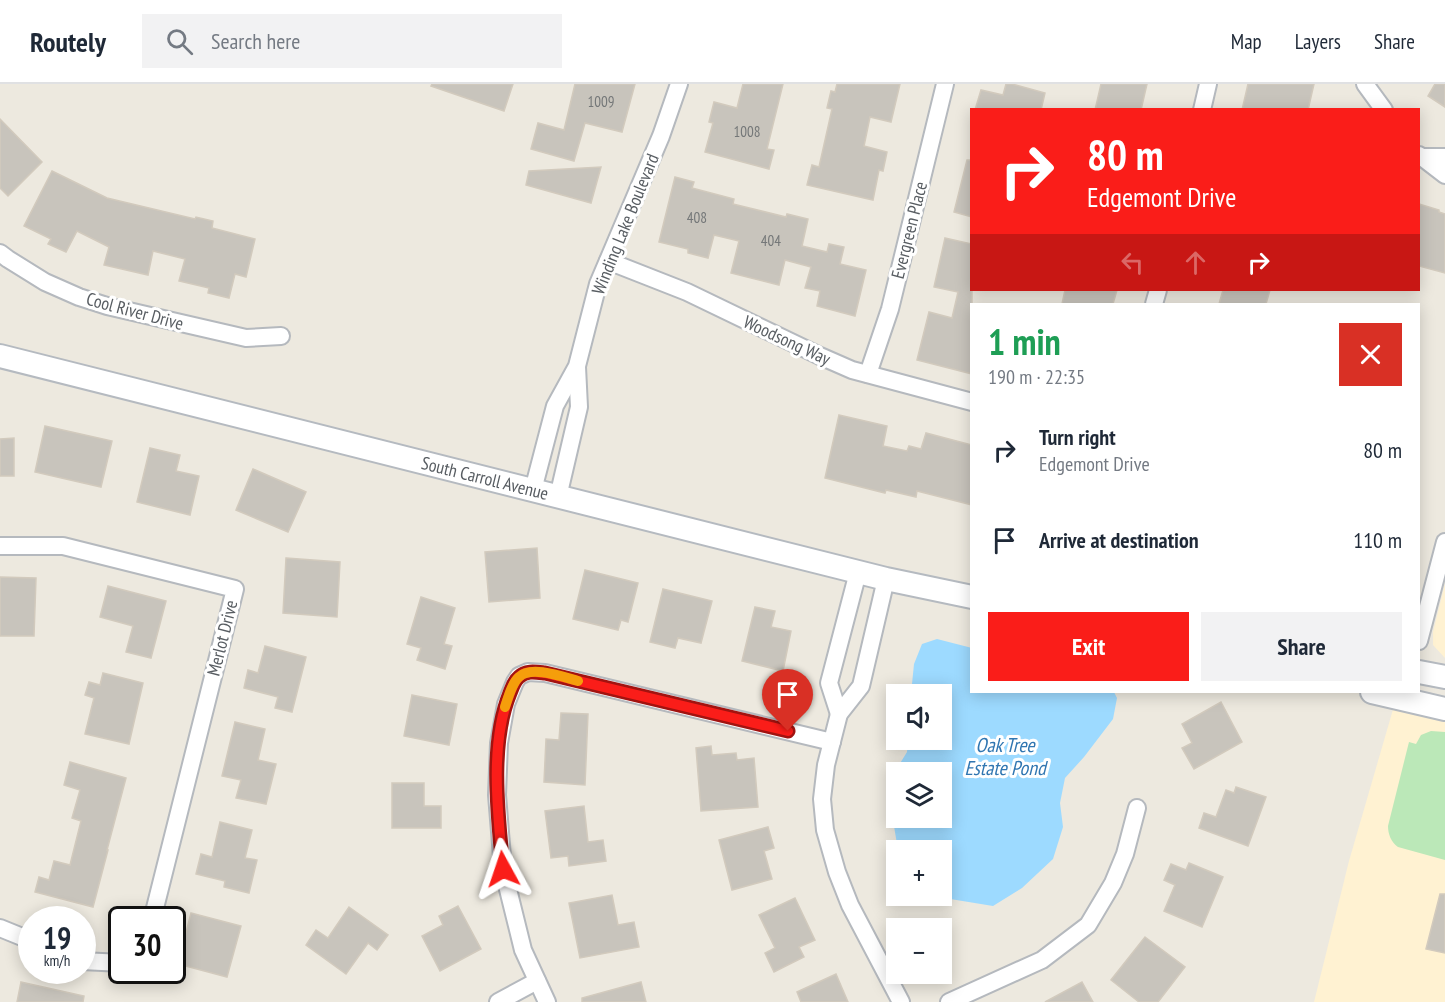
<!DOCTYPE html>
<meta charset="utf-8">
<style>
body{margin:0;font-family:"PT Sans Narrow",sans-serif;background:#f2f2f3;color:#1f2937;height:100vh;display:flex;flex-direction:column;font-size:22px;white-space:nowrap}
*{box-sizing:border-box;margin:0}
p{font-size:20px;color:#747a83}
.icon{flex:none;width:33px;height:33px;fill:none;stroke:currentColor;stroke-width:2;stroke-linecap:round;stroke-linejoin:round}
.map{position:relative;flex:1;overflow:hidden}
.side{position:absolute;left:970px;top:219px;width:450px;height:390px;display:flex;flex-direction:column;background:#fff;border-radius:0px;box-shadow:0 3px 15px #0003}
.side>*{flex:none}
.top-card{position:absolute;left:970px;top:24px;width:450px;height:183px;border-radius:0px;box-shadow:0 3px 15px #0003;background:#fa1d19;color:#fff;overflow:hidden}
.controls{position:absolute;left:886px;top:600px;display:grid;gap:12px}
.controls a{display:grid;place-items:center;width:66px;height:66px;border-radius:0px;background:#fff;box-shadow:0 3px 15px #0003;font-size:30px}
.speed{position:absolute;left:18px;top:822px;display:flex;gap:12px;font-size:30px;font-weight:700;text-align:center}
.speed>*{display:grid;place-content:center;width:78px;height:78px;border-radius:50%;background:#fff;box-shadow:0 3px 15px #0003;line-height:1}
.speed small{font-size:15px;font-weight:400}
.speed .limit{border:3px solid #111;border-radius:9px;background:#fff;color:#111}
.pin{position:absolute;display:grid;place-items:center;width:51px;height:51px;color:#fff;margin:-62px -26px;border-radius:50% 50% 50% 0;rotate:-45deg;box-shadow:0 0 6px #0007}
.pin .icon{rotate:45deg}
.me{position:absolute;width:66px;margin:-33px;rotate:355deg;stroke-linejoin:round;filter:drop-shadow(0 0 4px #0008)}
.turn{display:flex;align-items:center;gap:21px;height:126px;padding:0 18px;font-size:27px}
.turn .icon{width:78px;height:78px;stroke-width:2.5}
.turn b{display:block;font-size:42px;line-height:51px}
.lanes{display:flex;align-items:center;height:57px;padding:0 18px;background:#0003;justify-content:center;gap:30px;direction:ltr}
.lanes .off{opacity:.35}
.round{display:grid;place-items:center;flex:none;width:63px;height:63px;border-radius:0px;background:#f2f2f3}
.head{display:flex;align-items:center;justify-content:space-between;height:102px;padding:0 18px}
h1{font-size:36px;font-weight:700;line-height:45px;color:#1e9e55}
.cta{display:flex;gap:12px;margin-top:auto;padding:12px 18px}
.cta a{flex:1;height:69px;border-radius:0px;background:#fa1d19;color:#fff;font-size:24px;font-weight:700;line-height:69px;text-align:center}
.cta a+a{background:#f2f2f3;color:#1f2937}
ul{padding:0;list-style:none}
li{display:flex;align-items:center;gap:18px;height:90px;padding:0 18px}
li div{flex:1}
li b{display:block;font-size:22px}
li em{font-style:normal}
header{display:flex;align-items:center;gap:36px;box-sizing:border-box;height:84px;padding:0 30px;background:#fff;border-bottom:2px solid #e0e1e3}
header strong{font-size:28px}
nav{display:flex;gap:33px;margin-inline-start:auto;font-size:21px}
.search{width:420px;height:54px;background:#f2f2f3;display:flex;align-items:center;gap:15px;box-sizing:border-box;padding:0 21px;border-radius:0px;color:#747a83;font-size:22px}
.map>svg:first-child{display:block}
</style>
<header>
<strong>Routely</strong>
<div class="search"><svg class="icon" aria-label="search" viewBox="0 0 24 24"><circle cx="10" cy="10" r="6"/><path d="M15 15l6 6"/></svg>Search here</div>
<nav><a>Map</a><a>Layers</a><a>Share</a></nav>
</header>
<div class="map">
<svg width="1445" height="918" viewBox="0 0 1445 918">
<rect width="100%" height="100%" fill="#ede9df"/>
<g fill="#fff2d2">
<path d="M1445,500V574L1433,561V548Z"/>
<path d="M1394,622L1445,635V918H1314L1349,777Z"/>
</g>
<path fill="#bbe8b8" d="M1431,647L1445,648V776L1398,763C1391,758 1388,750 1388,742L1409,658L1416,660L1421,651Z"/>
<path fill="#9ddaff" d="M937,555L972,564V608H1114L1117,614L1113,635L1084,673L1065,694L1060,719L1063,743L1053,775L1022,804L993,822L932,812H942V766H898L894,742L897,721V734H942V688H900L899,681L907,668L908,656H942V610H911L914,580L922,560Z"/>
<g fill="#c8c4bc" stroke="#d2cabd" stroke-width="1.5">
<path d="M432,0H513L504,27L431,2Z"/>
<path d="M575,0H635L622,48L585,39L574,77L531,65L538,39L564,46Z"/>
<path d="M743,0H783L767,65L774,66L769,85L705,68L713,39L709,38L714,18L737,24Z"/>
<path d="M837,0H900L891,38L870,33L864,62L887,68L883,87L879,86L873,116L807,101L812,81L819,83L832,25L827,24L831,7L835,8Z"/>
<path d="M1006,0H1012L1045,9L1041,26H975L981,6L1003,11Z"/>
<path d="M1101,0H1147L1141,26H1095Z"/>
<path d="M1248,0H1314L1308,26H1242Z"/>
<path d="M1435,0H1445V23L1428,12Z"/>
<path d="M0,35L42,78L8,112L0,104Z"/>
<path d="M967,76H972V133L954,128Z"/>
<path d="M601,83L591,119L526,101L529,87Z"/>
<path d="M52,87L107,114L195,135L196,133L213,137L212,144L255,155L246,193L235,190L229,214L208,209L209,204L179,197L185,175L153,167L148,191L104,181L109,163L77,147L66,168L48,160L51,155L24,142Z"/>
<path d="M675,93L694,98L692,104L734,115L733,120L786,133L787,130L808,135L802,162L827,168L829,160L844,163L840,180L866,186L855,232L817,222L820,207L805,204L811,183L785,176L779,201L731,189L739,157L714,151L708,174L688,169V165L659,158Z"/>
<path d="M1419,120L1439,126V128L1445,130V189L1419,182Z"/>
<path d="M945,154L972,160V290L917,276L929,228L952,234L958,208L934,203Z"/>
<path d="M1065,206H1117L1113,220H1062Z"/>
<path d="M1223,206H1270L1266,220H1219Z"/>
<path d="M839,331L887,342L883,362L907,367L909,362L921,365L926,349L972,361V421L917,407L916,413L886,406L885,409L825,394Z"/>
<path d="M45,342L112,357L101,403L35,388Z"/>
<path d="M14,354V392H0V355Z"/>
<path d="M150,364L180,371L176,387L199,392L190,431L137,418Z"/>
<path d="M253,385L306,408L288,448L236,426Z"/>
<path d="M537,464L540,514L489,518L485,468Z"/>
<path d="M286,474L340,478L337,533L283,529Z"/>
<path d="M585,486L638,499L628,538L621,536L618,546L573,535Z"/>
<path d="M0,493L36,494L34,552H0Z"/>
<path d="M108,502L166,517L151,574L126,568L133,542L100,533Z"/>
<path d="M663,505L712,517L701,559L678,554L675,564L650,558Z"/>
<path d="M421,513L455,524L444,560L452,562L445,585L417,576L421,564L407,560Z"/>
<path d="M755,523L775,527L771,543L791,547L783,587L742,577Z"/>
<path d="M265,562L306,573L292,628L275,624L278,613L244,604L248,586L258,589Z"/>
<path d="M103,589L143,599L129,660L85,650L94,614L85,611L89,598L100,601Z"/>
<path d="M412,611L457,620L449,661L404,652Z"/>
<path d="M1221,618L1242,658L1194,685L1182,664L1192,659L1182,640Z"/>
<path d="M561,629L588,630L585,701L544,698L546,655L559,656Z"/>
<path d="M235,638L265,645L258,676L276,680L266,720L236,714L241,696L222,692Z"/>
<path d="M711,662L712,671L736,669L737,676L754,674L758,723L701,727L696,664Z"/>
<path d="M70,678L126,694L107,766H108L93,823L35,808L39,793L49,796L54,777L70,781L81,737L72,734L80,706L64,701Z"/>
<path d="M392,699H424V722H441V744H392Z"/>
<path d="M1236,703L1266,713L1248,762L1199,744L1204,729L1216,733L1226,706L1234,709Z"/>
<path d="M584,722L588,758L603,756L606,777L569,782L568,772L551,774L545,727Z"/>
<path d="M220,738L252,746L245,774L257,776L249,809L224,803L225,797L196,790L201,770L212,773Z"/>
<path d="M768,743L774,764L764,767L772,795L732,806L719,756Z"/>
<path d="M1189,779L1223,793L1202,843L1164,827L1175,801L1164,796L1171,780L1186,786Z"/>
<path d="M1440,810H1445V869L1426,865Z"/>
<path d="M612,811L618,841L634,838L639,863L580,874L569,819Z"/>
<path d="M795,814L815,856L799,863L804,873L774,888L765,869L775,864L759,831Z"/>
<path d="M458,822L481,865L440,887L422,852L443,841L439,832Z"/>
<path d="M349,823L388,851L377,866L368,859L346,890L306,861L316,846L328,854Z"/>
<path d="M191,829L241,842L227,893L178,880Z"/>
<path d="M1145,853L1185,883L1158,918H1139L1111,896Z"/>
<path d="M836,890L848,918H801L797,908Z"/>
<path d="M21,898L84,912L83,918H17Z"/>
<path d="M641,898L646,918H582V914Z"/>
<path d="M1082,898L1093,918H1045Z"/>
</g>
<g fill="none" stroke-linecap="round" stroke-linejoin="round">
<g stroke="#b5b9be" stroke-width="20">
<g id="street">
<path d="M1365,0L1384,26"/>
<path d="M1202,26L1208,0"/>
<path d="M1419,71L1445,91"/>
<path d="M1423,73H1445"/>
<path d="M0,169L8,175L45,198L79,213L107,222L246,254L281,252"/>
<path d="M608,177L687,208L820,272L852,286L972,318"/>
<path d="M1154,220L1158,206"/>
<path d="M868,290L890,225L945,0"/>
<path d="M533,406L555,322L577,282L598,200L661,52L679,0"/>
<path d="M558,413L579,323L577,283"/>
<path d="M0,462H63L235,505L152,836"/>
<path d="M886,495L861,602L839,630L826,681L822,715L825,746L837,788L850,821L901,918"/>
<path d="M1419,557L1445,458"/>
<path d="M839,630L829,599L858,488"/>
<path d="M0,844L32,857"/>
<path d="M82,877L122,879"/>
<path d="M498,918L537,897"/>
<path d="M547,918L523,866L503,785L497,711L499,659L506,620L515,598L519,592L528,588L545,589L832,658"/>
<path d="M949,918L1042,876L1088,841L1113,799L1125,770L1137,724"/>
</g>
</g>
<g stroke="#b5bac0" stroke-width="26">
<g id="secondary">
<path d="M0,272L886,495L972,513"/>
<path d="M1419,588L1445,593"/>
<path d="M1372,608L1445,625"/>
</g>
</g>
<use href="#street" stroke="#fff" stroke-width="16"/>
<use href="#secondary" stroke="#fff" stroke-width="22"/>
</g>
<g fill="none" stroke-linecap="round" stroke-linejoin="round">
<g stroke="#a21310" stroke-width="15">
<path id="route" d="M503,785C498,731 489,660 510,609C512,604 514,597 519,593C526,586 536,588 545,589L788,647"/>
</g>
<use href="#route" stroke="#fa1d19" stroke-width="10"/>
<path stroke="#f59e0b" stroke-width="10" d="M505,623C508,614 512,599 519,593C531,581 563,593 578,597"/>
</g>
<g text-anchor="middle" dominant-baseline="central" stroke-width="6" stroke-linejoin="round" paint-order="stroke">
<g font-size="15" fill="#747778">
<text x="601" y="17">1009</text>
<text x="747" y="47">1008</text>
<text x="697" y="133">408</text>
<text x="771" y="156">404</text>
</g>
<g font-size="18" fill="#585d62" stroke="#fff">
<text transform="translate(625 140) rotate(-68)">Winding Lake Boulevard</text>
<text transform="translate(909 146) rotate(-76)">Evergreen Place</text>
<text transform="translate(135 227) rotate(15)">Cool River Drive</text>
<text transform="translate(787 256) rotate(25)">Woodsong Way</text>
<text transform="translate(485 394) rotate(14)">South Carroll Avenue</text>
<text transform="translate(222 554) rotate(-76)">Merlot Drive</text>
</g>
<g font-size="20" font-style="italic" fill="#3076b1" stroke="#fff">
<text x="1005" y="661">Oak Tree<tspan x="1005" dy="23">Estate Pond</tspan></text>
</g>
</g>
</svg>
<div class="controls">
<a><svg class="icon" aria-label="sound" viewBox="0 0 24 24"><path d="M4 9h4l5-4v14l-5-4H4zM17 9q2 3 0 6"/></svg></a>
<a><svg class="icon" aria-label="layers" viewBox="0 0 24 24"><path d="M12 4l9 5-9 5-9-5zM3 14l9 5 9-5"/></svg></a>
<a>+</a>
<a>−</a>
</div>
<div class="speed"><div>19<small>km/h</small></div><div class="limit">30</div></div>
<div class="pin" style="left:788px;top:647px;background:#d93025"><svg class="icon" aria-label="arrive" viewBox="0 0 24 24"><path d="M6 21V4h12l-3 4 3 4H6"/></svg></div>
<svg class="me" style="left:503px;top:785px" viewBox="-20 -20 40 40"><path d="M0-17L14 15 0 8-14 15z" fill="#fa1d19" stroke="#fff" stroke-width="4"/></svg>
<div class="top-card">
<div class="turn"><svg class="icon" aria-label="right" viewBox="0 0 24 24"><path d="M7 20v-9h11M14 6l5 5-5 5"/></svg><div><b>80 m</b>Edgemont Drive</div></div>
<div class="lanes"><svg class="icon off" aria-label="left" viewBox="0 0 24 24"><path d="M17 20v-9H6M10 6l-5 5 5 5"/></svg><svg class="icon off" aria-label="ahead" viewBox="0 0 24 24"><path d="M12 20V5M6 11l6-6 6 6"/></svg><svg class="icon" aria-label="right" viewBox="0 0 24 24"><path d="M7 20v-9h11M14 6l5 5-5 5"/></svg></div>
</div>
<section class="side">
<div class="head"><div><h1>1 min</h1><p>190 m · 22:35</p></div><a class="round" style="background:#d93025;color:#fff"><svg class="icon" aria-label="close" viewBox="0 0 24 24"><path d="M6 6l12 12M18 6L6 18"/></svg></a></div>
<ul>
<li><svg class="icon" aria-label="right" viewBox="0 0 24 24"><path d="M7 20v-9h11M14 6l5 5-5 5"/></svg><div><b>Turn right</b><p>Edgemont Drive</p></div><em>80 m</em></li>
<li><svg class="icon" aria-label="arrive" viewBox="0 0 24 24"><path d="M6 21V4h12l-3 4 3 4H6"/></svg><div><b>Arrive at destination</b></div><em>110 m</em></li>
</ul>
<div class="cta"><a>Exit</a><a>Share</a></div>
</section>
</div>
